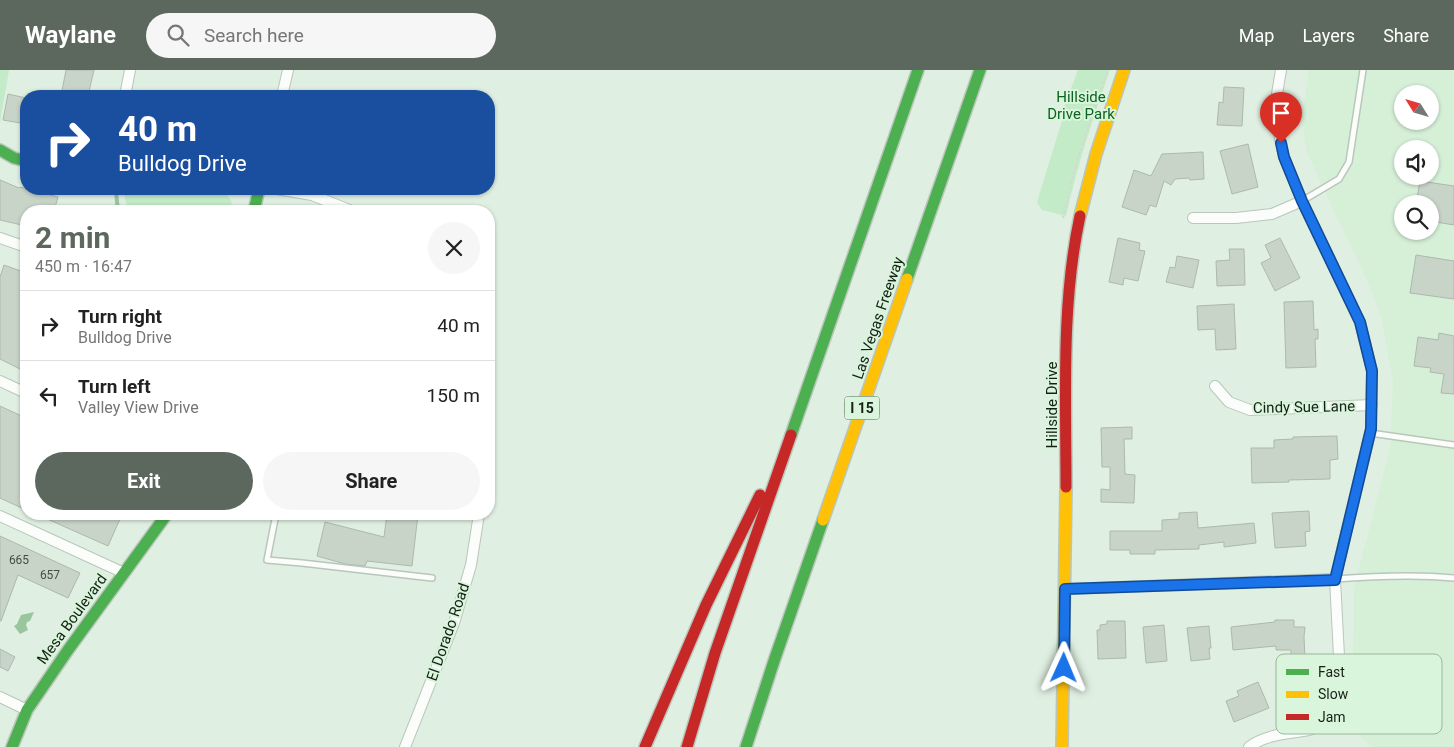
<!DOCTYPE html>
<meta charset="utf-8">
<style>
body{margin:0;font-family:Roboto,sans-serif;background:#f6f6f6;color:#222;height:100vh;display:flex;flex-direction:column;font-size:19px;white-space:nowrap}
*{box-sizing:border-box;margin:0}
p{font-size:16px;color:#767676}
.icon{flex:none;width:28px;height:28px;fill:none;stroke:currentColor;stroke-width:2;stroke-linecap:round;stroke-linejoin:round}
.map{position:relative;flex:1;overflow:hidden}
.details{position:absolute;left:20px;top:135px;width:475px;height:315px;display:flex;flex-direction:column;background:#fff;border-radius:20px;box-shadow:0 1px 4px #0004}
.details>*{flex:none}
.guide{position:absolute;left:20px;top:20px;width:475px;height:105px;border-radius:20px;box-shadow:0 1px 4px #0004;background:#1a4fa0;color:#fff;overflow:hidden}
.needle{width:32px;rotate:307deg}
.controls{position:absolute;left:1394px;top:15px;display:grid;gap:10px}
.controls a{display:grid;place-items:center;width:45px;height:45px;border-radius:50%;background:#fff;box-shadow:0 1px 4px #0004;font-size:25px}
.pin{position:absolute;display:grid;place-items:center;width:42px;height:42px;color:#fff;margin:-51px -21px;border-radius:50% 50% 50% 0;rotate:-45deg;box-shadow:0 0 5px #0007}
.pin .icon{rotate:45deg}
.me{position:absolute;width:55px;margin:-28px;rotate:1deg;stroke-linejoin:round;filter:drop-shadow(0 0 4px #0008)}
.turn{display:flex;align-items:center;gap:18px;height:105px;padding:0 15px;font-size:22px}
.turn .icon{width:65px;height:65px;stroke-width:2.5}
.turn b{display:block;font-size:35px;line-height:42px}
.round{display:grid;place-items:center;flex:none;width:52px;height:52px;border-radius:26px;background:#f6f6f6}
.head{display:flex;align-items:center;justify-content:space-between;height:85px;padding:0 15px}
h1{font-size:30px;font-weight:700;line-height:38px;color:#5c685d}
.action{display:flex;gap:10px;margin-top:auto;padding:10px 15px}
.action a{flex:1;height:58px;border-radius:30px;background:#5c685d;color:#fff;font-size:20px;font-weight:700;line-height:58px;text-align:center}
.action a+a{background:#f6f6f6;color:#222}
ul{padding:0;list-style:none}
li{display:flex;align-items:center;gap:15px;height:70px;padding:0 15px;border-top:1px solid #e0e0e0}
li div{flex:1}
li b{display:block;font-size:19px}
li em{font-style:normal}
header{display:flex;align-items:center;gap:30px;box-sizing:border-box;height:70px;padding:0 25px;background:#5c685d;color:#fff}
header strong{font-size:24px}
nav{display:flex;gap:28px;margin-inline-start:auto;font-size:18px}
.search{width:350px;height:45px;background:#f6f6f6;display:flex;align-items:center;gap:12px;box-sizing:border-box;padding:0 18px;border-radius:28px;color:#767676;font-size:19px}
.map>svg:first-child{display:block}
</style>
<header>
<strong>Waylane</strong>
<div class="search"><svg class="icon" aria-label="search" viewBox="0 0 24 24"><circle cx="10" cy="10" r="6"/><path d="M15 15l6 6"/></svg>Search here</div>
<nav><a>Map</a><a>Layers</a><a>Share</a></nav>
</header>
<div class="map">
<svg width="1454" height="677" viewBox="0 0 1454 677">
<rect width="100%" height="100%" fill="#dfefe1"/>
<path fill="#d6f0d8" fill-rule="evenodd" d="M1309,0H1454V677H1372L1347,653L1352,644L1354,518L1390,379L1393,311L1381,246L1369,214L1320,111L1306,79L1302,46ZM1402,24H1430V51H1402ZM1402,79H1430V106H1402ZM1402,134H1430V161H1402Z"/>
<g fill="#c3ebc7">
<path d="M0,0H9L0,52Z"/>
<path d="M1078,0H1110C1093,48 1077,96 1066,146L1042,140L1037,132L1065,41L1064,37Z"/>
<path d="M129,119H203L226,124L231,130L232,136L231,141H128L124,123Z"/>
</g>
<path fill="#9ac69e" d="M34,542L30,551L27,552L26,555L28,560L20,564L14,556L17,554L21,545Z"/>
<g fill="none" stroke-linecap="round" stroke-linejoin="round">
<path stroke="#9ac69e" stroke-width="4" d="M116,122L118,141"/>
</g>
<g fill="#c9d4c9" stroke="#acb9ad">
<path d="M66,0H94L88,26H61Z"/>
<path d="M1224,17L1244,18L1242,56L1217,55L1219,32L1223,33Z"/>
<path d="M8,24L26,28V54L3,50Z"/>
<path d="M1248,74L1258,117L1232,124L1220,81Z"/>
<path d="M1203,82L1204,109L1190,110L1189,108L1175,109L1171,115L1164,111L1156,137L1150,135L1146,145L1122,137L1134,100L1151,106L1162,84Z"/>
<path d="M0,110L19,118L20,117L58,127L54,141H26V156L0,150Z"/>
<path d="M1420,111L1454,116V155L1430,151V134H1416Z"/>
<path d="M1118,168L1140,173L1139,180L1145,181L1138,211L1124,208L1123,215L1109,212Z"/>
<path d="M1280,168L1300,208L1275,221L1261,193L1271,188L1265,175Z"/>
<path d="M1229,179H1244L1245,215L1217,216L1216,191L1230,190Z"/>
<path d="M1416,185L1454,191V229L1410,223Z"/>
<path d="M1177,186L1199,190L1193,218L1166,212L1170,197L1175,198Z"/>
<path d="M4,195L26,203V302L0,289V207Z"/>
<path d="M1313,231L1314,260L1318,259V269H1315L1316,297L1286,298L1284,232Z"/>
<path d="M1234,234L1236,279L1216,280L1215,259L1198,260L1197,236Z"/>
<path d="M1439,263L1454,266V324L1441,323L1444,304L1430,302L1431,298L1414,296L1418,267L1438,270Z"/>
<path d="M0,336L26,348V440L0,428Z"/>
<path d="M1132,357V369H1124L1125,404L1135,405L1134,433L1101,432V419L1110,420V397H1102L1101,358Z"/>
<path d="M1337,366L1338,389L1330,390V409L1289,410V412L1252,413L1251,378H1274V370L1293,369V367Z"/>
<path d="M1309,441L1310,461L1305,462L1306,476L1275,478L1272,443Z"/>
<path d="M1197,442L1198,458L1254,453L1256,473L1224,477V472L1199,475V479L1155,480V484H1130V480H1110V461H1162V450L1179,449V443Z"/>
<path d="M36,444H108L120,449L108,476Z"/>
<path d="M387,444H418L412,496L367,491L365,496L345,494L317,486L325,452L384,467Z"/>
<path d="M0,466L80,503L68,528L18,505L1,551H0Z"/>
<path d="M1275,550H1294V557H1305L1304,567L1305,589H1291V580H1276V576L1233,580L1231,557L1275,552Z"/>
<path d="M1107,551H1125L1126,588L1098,589L1097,560H1100V555L1107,554Z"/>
<path d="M1164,555L1167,591L1146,593L1143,557Z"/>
<path d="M1209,556L1211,578H1209L1210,589L1191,591L1187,558Z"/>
<path d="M0,579L15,587L8,601L0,597Z"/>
<path d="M1258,612L1269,638L1234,652L1226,631L1239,626L1237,621Z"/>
</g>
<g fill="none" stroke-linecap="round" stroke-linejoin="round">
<g stroke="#bac6bb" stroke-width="8">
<g id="lane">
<path d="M1302,131L1339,109L1349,92L1363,0"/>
<path d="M1370,363L1454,375"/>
<path d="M276,444L267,490L302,493L432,508"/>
<path d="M1335,509C1375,506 1414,504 1454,508"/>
</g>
</g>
<g stroke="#bac6bb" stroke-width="12">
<g id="street">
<path d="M125,26L130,0"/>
<path d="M282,26L288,0"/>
<path d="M277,119L312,125L352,141"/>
<path d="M1193,148H1236L1272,144L1302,131"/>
<path d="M0,168L26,177"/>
<path d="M0,311L26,323"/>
<path d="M1215,316L1229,332L1250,340L1372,335"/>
<path d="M489,356V371"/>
<path d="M0,446L124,503"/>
<path d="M1065,519L1335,509"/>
<path d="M0,627L27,640"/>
<path d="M405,677L454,553L471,495L479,444"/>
<path d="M1249,677C1284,651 1332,677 1341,625L1335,509L1371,359L1372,301L1360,252L1302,131L1284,87L1278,59L1276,43L1277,24L1281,0"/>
</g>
</g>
<g stroke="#bac6bb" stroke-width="14">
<g id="fast">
<path d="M0,80L14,88L26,91"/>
<path d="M254,141L259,119"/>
<path d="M907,209L980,0"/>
<path d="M791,365L918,0"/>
<path d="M12,677L27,640L68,580L167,444"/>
<path d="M746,677L774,591L823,450"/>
</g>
</g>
<g stroke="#bac6bb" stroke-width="14">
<g id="slow">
<path d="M1080,146L1096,84L1124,0"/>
<path d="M823,450L907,209"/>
<path d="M1062,677L1066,417"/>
</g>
</g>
<g stroke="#bac6bb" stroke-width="14">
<g id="jam">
<path d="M1066,417C1066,327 1061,234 1080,146"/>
<path d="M645,677L706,535L760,425"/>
<path d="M687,677L715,583L791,365"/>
</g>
</g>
<path stroke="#d4d8d4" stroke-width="2" stroke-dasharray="2.5 2.5" stroke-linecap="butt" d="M1063,148L1077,91L1108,0"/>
<use href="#lane" stroke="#fafdfa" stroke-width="5"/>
<use href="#street" stroke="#fafdfa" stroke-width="10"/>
<use href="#fast" stroke="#4caf50" stroke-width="11"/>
<use href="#slow" stroke="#ffc107" stroke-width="11"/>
<use href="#jam" stroke="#c62828" stroke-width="11"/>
</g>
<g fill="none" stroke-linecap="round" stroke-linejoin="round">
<g stroke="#114b97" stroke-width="12">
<path id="route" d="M1064,598L1065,519L1335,510L1371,359L1372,301L1360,252L1302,131L1284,87L1281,73"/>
</g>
<use href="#route" stroke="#1a73e8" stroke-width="9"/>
</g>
<g text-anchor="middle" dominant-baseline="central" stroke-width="4" stroke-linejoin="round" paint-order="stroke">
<g font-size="12" fill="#444f44">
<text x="19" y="490">665</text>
<text x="50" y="505">657</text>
</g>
<rect fill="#d9f5db" stroke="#506051" stroke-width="1" x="844.5" y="326.5" width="35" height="23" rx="4"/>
<g font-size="14" font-weight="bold" fill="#162016">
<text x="862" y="338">I 15</text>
</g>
<g font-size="15" fill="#0c6322" stroke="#d9f5db">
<text x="1081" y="27">Hillside<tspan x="1081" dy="17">Drive Park</tspan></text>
</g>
<g font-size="15" fill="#162016" stroke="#d9f5db">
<text transform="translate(878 248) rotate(-71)">Las Vegas Freeway</text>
<text transform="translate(1052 335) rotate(-90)">Hillside Drive</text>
<text transform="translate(1304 337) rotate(-1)">Cindy Sue Lane</text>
<text transform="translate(72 549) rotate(-54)">Mesa Boulevard</text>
<text transform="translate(448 562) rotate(-71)">El Dorado Road</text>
</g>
</g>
<rect x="1276" y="584" width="166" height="80" rx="8" fill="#d9f5db" stroke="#9eb5a0" stroke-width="1"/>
<rect x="1286" y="599" width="23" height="6" fill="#4caf50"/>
<rect x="1286" y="621" width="23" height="7" fill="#ffc107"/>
<rect x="1286" y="644" width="23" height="6" fill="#c62828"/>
<g font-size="14" fill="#162016">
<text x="1318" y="607">Fast</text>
<text x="1318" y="629">Slow</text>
<text x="1318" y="652">Jam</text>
</g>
</svg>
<div class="controls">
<a><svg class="needle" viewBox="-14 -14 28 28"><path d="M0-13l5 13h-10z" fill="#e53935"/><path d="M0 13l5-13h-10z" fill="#767676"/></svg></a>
<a><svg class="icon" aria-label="sound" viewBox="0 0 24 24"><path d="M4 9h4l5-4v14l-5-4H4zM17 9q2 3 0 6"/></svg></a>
<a><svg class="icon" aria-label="search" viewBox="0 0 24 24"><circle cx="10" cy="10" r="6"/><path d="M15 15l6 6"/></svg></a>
</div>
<div class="pin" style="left:1281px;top:73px;background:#d93025"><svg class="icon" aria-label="arrive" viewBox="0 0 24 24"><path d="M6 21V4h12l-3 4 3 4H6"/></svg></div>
<svg class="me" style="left:1064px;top:598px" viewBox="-20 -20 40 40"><path d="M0-17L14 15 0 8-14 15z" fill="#1a73e8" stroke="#fff" stroke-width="4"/></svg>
<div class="guide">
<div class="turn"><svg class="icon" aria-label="right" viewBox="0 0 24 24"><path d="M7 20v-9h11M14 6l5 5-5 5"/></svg><div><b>40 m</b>Bulldog Drive</div></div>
</div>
<section class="details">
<div class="head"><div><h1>2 min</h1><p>450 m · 16:47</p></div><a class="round"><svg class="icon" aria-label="close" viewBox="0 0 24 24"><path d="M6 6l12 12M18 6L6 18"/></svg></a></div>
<ul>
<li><svg class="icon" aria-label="right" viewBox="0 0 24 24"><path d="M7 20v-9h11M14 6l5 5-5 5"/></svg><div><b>Turn right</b><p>Bulldog Drive</p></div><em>40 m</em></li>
<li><svg class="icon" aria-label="left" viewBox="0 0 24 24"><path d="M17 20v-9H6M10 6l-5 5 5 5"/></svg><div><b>Turn left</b><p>Valley View Drive</p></div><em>150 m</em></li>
</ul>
<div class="action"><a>Exit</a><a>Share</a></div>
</section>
</div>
